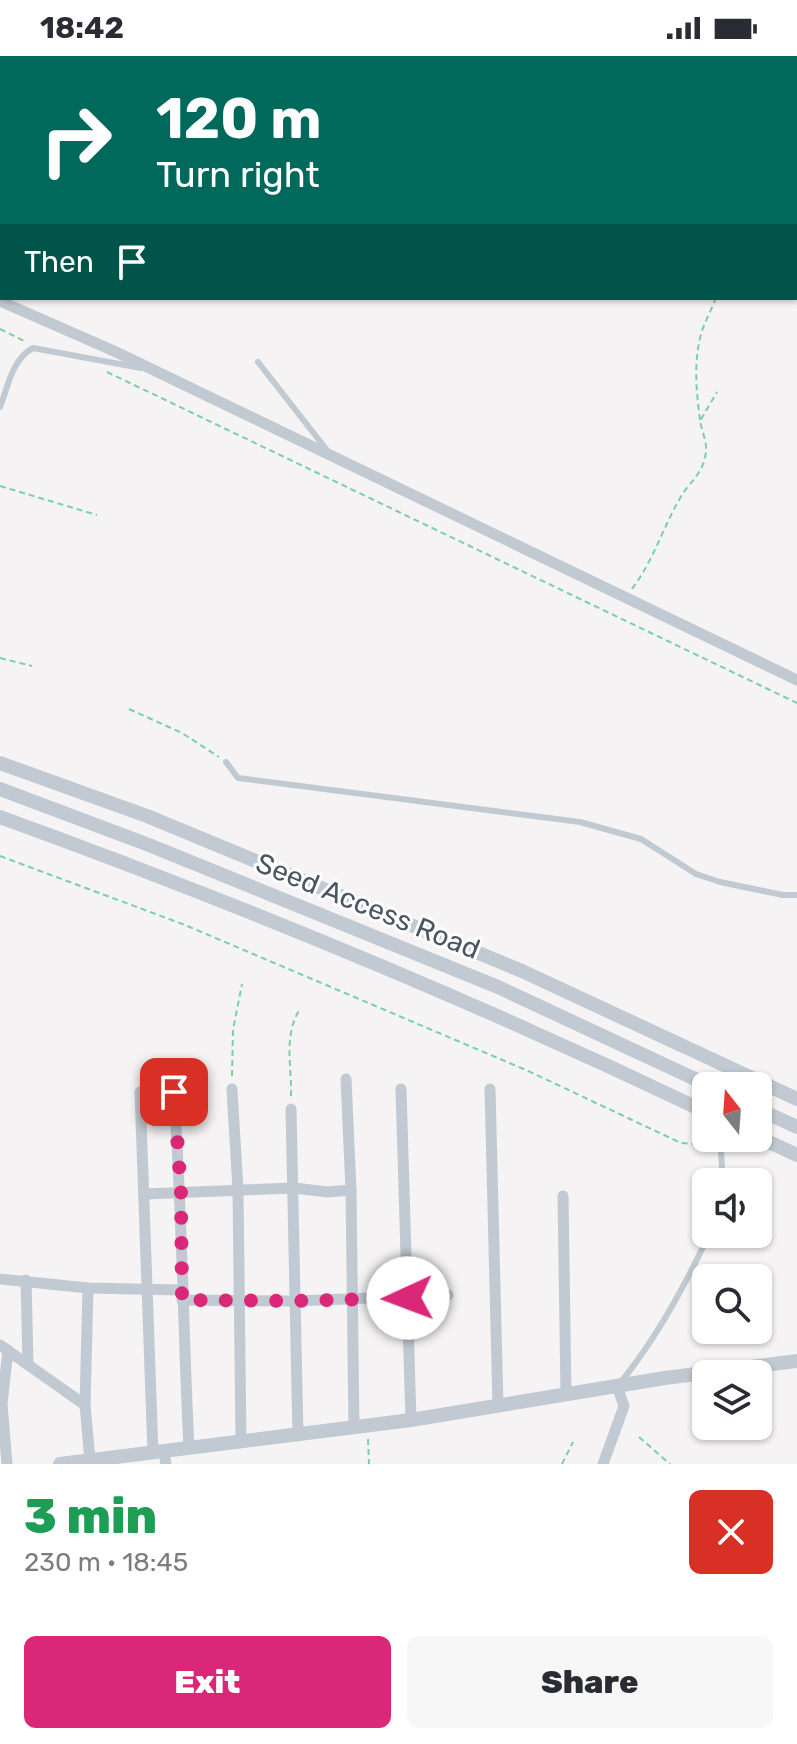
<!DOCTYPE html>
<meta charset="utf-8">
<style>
body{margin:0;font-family:Rubik,sans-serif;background:#f7f7f7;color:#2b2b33;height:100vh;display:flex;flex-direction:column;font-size:30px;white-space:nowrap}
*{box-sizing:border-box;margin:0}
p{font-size:26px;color:#7c7c81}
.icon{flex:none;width:44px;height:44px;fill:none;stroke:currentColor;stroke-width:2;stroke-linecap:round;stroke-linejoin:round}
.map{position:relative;height:1408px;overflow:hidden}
.sheet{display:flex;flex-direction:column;background:#fff;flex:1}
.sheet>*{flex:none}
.top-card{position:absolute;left:0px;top:0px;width:798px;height:244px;box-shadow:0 2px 6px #0004;background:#00695c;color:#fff;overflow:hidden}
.needle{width:52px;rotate:343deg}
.buttons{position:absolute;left:692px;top:1016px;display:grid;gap:16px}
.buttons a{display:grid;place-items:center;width:80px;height:80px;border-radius:12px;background:#fff;box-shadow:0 2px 6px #0004;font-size:40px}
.pin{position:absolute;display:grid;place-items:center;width:68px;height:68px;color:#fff;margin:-34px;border-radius:16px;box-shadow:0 4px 12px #0006}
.me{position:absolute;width:88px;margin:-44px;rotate:268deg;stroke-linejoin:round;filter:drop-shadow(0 0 6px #0008)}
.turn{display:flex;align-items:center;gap:28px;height:168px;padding:0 24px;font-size:36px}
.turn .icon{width:104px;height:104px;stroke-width:2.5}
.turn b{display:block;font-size:56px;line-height:68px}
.then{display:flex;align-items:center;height:76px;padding:0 24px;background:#0003;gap:16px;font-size:30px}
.round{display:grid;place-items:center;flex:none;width:84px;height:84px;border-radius:12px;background:#f7f7f7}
.headline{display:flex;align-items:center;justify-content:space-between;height:136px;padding:0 24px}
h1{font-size:48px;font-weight:800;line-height:60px;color:#1e9e55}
.cta{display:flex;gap:16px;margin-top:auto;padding:16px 24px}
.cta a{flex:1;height:92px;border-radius:12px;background:#db2777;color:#fff;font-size:32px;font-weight:800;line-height:92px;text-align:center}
.cta a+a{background:#f7f7f7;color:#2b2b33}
.status{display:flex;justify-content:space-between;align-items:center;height:56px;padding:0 40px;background:#fff;direction:ltr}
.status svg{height:22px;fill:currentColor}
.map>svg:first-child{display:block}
</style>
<div class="status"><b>18:42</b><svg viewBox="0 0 49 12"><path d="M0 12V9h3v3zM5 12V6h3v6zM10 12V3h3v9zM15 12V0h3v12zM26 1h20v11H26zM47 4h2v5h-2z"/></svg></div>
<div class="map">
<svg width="797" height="1408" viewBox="0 0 797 1408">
<rect width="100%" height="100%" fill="#f5f3f3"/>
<path fill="#90daee" d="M379,0H797V214L796,2Z"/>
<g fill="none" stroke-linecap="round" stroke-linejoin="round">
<g stroke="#7ad0a6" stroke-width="2" stroke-dasharray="6 4" stroke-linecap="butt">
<path d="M796,223H797"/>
<path d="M0,273L26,286"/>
<path d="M107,316L797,647"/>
<path d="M700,364C696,334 693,301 703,272C707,262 712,252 716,242"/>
<path d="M0,430L97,459"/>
<path d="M632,533C653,505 662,474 679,444C688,426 703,420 706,396C707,386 702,375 700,365L717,336"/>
<path d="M0,602L32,610"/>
<path d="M129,653L182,677L219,701"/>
<path d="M0,800L185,869L526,1014L681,1087L709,1089"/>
<path d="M232,1020L233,974L242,928"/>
<path d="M291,1040C292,1010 283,980 300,953"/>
<path d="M639,1381L670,1408"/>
<path d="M368,1383L369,1408"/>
<path d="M562,1408L573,1386"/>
</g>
<g stroke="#c1cad2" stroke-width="6">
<path d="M258,306L326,393"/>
<path d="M0,351C8,331 12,303 33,292L141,312"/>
<path d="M226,706L238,722L580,766L641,783L696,818L720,826L783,839H797"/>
<path d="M720,1082L718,1087L721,1096L723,1126"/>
<path d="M620,1327C656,1283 685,1230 709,1178"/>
</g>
<g stroke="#c1cad2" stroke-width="11">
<path d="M0,245L114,295L797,624"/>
<path d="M346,1023L351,1134"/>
<path d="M232,1033L238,1134L241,1385"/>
<path d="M401,1033L411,1364"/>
<path d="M490,1033L498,1349"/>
<path d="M140,1036L153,1397"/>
<path d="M174,1036C182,1154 183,1273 189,1392"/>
<path d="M291,1053L298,1380"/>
<path d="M145,1138L294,1132L328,1136L351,1134L354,1372"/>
<path d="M563,1140L566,1338"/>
<path d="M0,1223L88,1232L181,1234"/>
<path d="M26,1224L28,1308"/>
<path d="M182,1244L295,1245L448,1239"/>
<path d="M0,1289L85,1349L90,1404"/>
<path d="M85,1349L88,1232"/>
<path d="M164,1396L166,1408"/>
<path d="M7,1408L2,1348L8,1294"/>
<path d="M603,1408L624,1350L617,1330"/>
</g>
<g stroke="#c1cad2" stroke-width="14">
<path d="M0,707L147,760L522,915L797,1043"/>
<path d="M0,733L149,789L498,931L710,1030"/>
<path d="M0,761C240,848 476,946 706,1056"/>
<path d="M758,1053L797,1071"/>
<path d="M758,1081L797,1099"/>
<path d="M60,1408L411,1364L665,1322L797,1305"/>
</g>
</g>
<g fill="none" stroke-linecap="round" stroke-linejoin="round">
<path stroke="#db2777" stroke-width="14" stroke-dasharray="0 25.2" d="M174,1036L181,1137L182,1244L295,1245L408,1242"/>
</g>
<g text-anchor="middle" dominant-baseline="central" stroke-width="6" stroke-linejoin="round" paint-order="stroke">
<g font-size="28" fill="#4a5661" stroke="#fff">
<text transform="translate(368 850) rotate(22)">Seed Access Road</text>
</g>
</g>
</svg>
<div class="buttons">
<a><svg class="needle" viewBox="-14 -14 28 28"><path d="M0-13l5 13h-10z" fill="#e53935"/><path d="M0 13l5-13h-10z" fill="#7c7c81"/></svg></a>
<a><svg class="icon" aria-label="sound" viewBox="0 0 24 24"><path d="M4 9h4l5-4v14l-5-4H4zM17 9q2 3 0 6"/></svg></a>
<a><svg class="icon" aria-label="search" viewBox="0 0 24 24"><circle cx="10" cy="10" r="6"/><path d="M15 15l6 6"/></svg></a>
<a><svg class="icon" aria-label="layers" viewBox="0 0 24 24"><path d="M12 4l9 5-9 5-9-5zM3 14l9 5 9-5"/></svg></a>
</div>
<div class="pin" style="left:174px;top:1036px;background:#d93025"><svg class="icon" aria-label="arrive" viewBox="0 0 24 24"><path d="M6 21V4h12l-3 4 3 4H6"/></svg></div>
<svg class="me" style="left:408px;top:1242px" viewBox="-20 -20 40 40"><circle r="19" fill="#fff"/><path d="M0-13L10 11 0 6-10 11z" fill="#db2777"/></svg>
<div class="top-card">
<div class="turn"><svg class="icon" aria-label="right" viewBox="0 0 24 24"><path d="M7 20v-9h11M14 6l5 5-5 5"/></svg><div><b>120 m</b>Turn right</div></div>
<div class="then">Then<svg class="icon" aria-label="arrive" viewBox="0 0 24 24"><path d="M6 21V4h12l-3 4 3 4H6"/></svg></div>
</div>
</div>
<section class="sheet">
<div class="headline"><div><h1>3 min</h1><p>230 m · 18:45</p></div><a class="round" style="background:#d93025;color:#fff"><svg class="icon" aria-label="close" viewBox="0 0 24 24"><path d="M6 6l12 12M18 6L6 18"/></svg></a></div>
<div class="cta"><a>Exit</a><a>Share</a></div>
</section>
